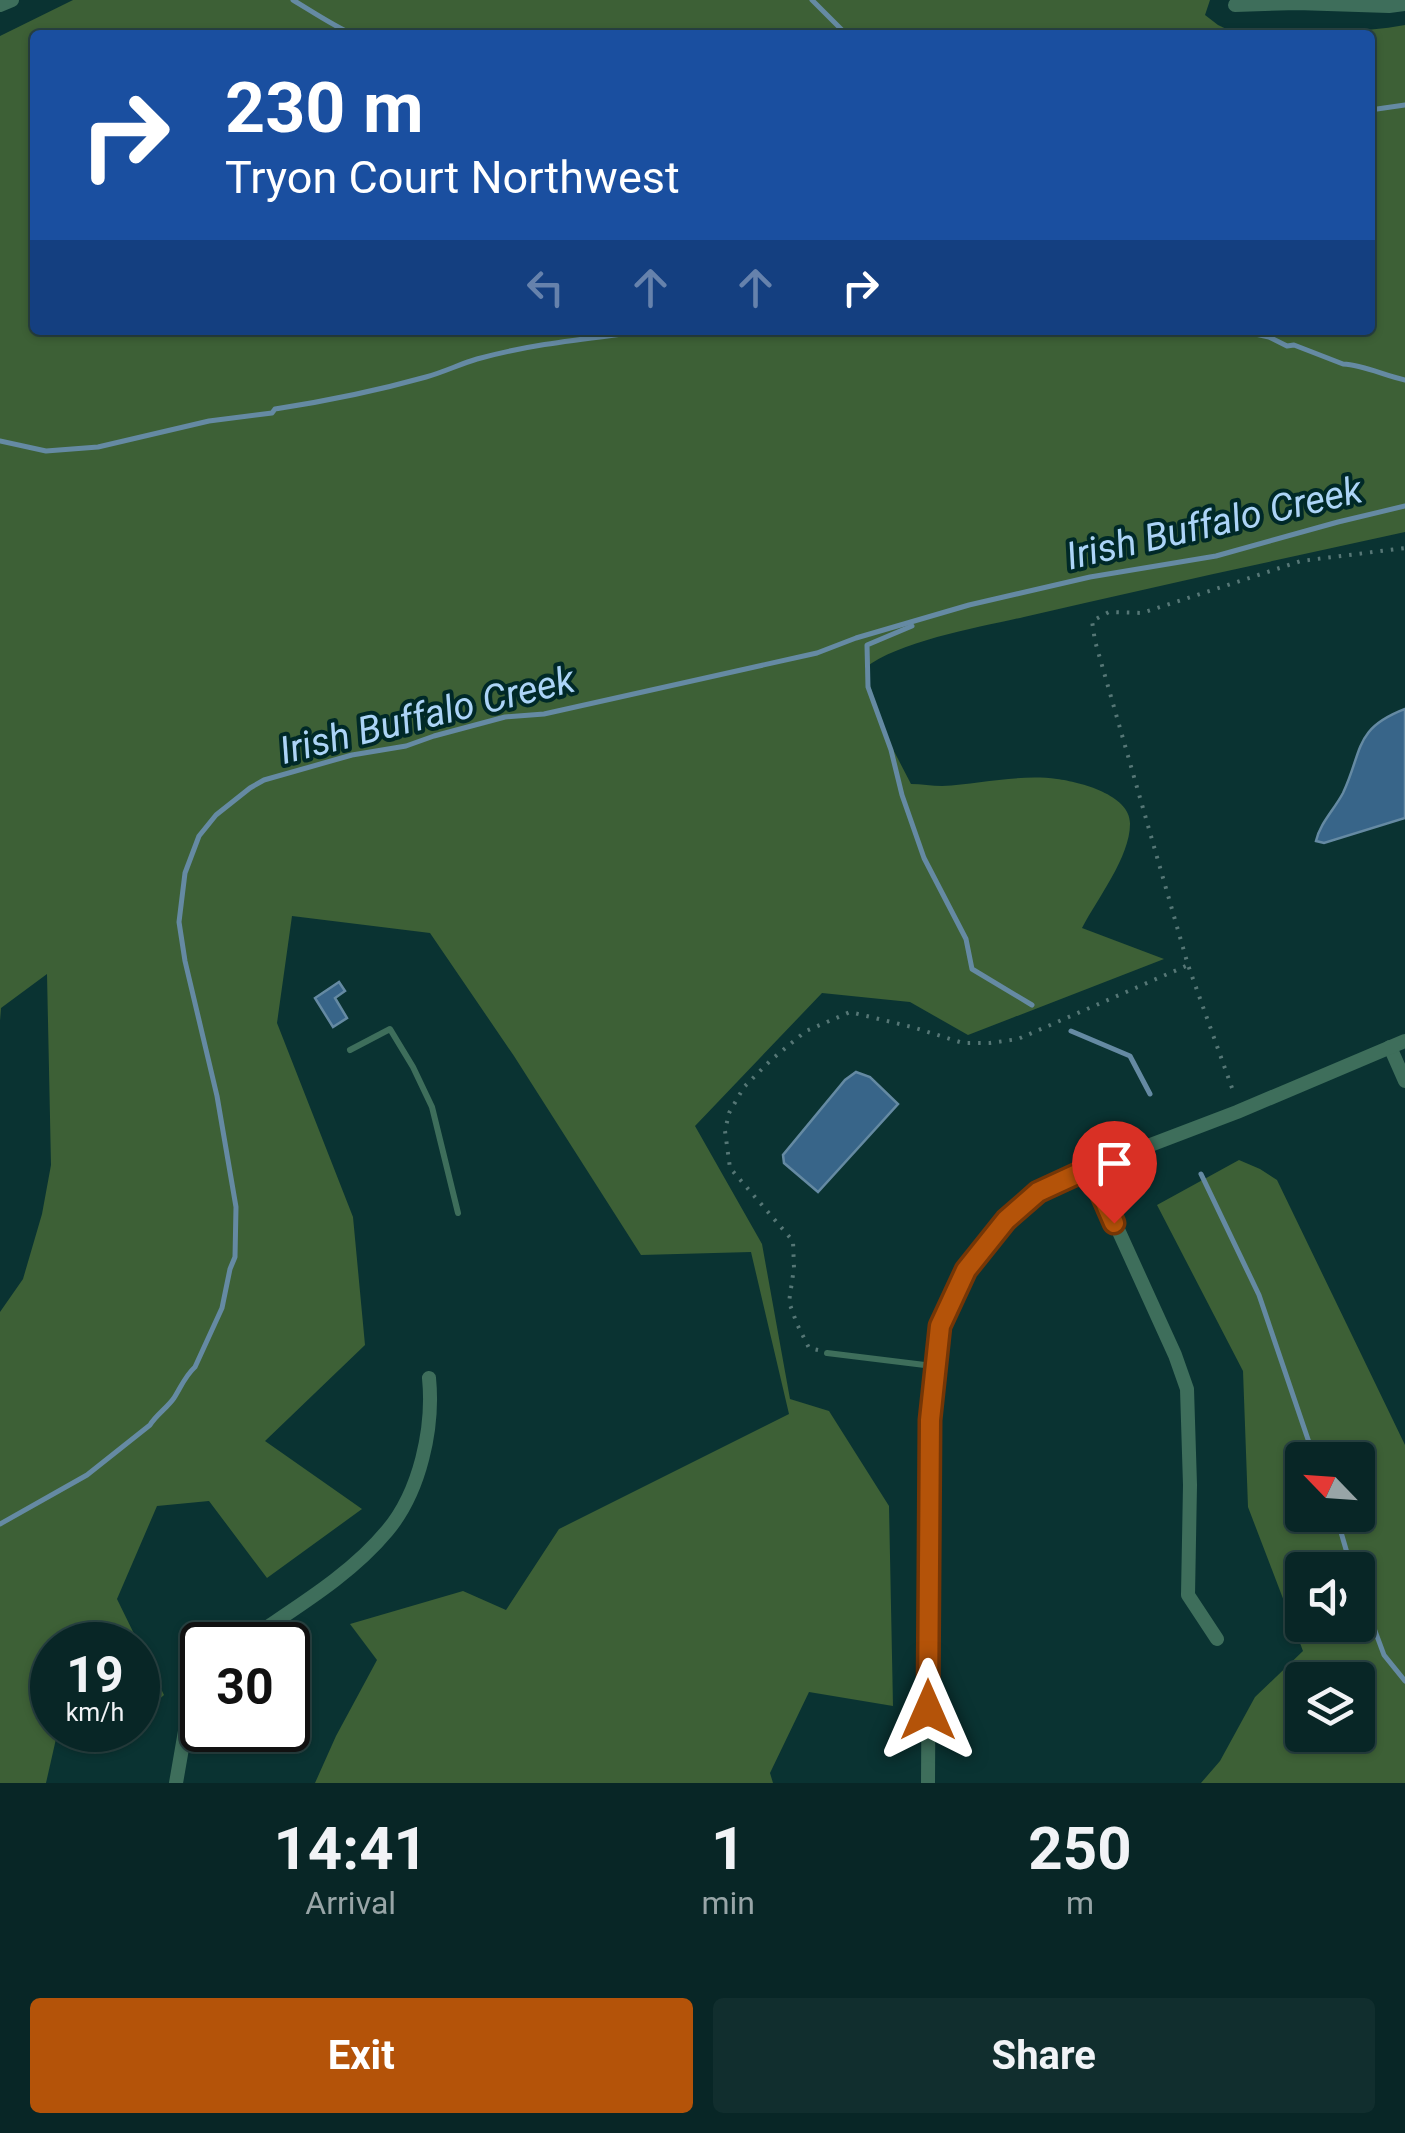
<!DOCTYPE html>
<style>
body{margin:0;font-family:Roboto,sans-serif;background:#112e2e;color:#f1f3f6;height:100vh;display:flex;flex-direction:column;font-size:38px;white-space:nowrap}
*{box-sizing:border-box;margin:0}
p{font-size:32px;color:#98a5a7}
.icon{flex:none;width:55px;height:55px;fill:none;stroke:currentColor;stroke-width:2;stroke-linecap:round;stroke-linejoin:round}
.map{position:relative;height:1783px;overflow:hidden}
.details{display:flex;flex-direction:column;background:#082626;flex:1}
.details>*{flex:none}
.top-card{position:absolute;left:30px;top:30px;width:1345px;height:305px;border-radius:10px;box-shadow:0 2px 8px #0004,0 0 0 2px #294343;background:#1a4fa0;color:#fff;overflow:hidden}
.needle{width:65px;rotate:295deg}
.tools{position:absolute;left:1285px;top:1442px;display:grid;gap:20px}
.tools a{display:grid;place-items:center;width:90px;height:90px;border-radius:10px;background:#082626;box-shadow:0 2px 8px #0004,0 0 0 2px #294343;font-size:50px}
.speed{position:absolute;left:30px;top:1622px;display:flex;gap:20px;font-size:50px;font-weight:700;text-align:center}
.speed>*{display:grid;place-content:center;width:130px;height:130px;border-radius:50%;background:#082626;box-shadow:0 2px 8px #0004,0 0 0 2px #294343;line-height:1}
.speed small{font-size:25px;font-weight:400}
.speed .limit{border:5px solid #111;border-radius:15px;background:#fff;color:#111}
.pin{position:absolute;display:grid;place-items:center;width:85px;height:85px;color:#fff;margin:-102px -42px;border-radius:50% 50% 50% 0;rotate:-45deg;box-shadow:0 0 10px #0007}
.pin .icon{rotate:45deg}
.me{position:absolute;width:110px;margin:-55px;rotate:0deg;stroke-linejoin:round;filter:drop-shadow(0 0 8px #0008)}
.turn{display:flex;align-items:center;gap:35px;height:210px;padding:0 30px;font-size:45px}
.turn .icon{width:130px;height:130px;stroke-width:2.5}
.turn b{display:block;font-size:70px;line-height:85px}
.lanes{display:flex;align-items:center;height:95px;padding:0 30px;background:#0003;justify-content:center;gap:50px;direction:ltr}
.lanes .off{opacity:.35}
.eta{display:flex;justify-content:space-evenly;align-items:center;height:170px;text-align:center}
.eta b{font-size:60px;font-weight:700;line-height:70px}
.action{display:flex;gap:20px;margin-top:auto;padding:20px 30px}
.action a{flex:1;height:115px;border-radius:10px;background:#b45309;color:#fff;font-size:40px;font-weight:700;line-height:115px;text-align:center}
.action a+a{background:#112e2e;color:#f1f3f6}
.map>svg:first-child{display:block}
</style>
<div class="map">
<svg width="1405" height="1783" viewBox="0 0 1405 1783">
<rect width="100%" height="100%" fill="#0a3332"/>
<g fill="#3d6036" fill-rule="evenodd">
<path d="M73,0H1210L1205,15L1218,25L1239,35H35V330H1370V35H1250C1301,29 1354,35 1405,25V532C1278,560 1151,587 1024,617C981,627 899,641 865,668L883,730L911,784C921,784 932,786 942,786C980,784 1019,774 1057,779C1080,782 1131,795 1130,824C1130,857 1097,899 1082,928L1164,959L968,1035L910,1002L822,993L695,1126L762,1244L790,1399L829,1411L889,1506L893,1706L809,1692L770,1773L773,1783H315L336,1736L377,1660L350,1624L463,1591L506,1610L559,1529L789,1414L751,1252L641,1255L514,1056L430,933L292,916L277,1023L353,1217L365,1345L265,1441L362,1509L267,1578L209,1501L157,1506L117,1599L164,1695L138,1718V1645H52V1730H58L46,1783H0V1312L23,1279L42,1214L51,1165L47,974L1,1008L0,1021V36Z"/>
<path d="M1239,1160L1260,1169L1277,1180L1405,1445V1783H1201L1220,1761L1255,1697L1303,1651L1248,1507L1243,1371L1157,1205ZM1358,1460V1515H1302V1460ZM1358,1570V1625H1302V1570ZM1358,1680V1735H1302V1680Z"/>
</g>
<g fill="#386589" stroke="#658aa3" stroke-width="2.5">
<path d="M1405,709V818L1324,843L1316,841C1320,823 1334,810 1343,793C1363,751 1353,729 1405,709Z"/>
<path d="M339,982L345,991L335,998L347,1018L333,1027L315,998Z"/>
<path d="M856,1072L870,1077L898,1104L818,1192L784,1163L783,1155L845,1080Z"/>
</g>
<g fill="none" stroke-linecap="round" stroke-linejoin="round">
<g stroke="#658aa3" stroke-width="5">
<path d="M293,0C313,12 332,25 354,35"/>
<path d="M812,0L847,35"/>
<path d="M1370,110L1405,105"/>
<path d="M1237,330L1269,337L1287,346L1294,345L1343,364C1364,365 1385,376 1405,380"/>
<path d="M0,441L46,451L98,447L209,421L272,413L275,409C327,401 376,391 426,377C444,372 460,364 477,359C534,343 595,338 653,330"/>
<path d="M912,626L867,645L868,687L891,750L902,795L924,858L966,939L972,969L1032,1005"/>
<path d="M1071,1031L1130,1056L1150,1094"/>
<path d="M1201,1174L1259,1295L1315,1460"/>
<path d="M1336,1515L1352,1570"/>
<path d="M0,1524L87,1475L150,1425C156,1415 167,1408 174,1398C181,1387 185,1376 195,1367L222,1308L230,1269L235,1257L236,1207L217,1096L185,961L179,922L185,873L199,836L216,815L250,788L264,780L352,755L406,746L434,736L505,717L544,714L817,653L856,638L969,605L1090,577L1216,556L1338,522L1405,506"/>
<path d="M1358,1585L1384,1655L1405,1681"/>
</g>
<g stroke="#567776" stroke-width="4" stroke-dasharray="2.5 8" stroke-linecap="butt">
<path d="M1232,1088L1188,965L1095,641L1092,621L1109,612L1142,613L1301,561L1405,548"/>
<path d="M818,1350L809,1348L797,1324L789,1302L794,1268L793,1241L730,1168L725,1131L729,1113L744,1087L771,1060L806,1031L850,1012L912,1027L963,1043H990L1018,1039L1186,966"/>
</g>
<g stroke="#3e6e5b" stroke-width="6">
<path d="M350,1050L390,1029L413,1067L432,1107L458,1213"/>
<path d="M827,1353L933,1366"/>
</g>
<g stroke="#3e6e5b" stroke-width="14">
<path d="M0,5L12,0"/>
<path d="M1235,5L1297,3L1389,6L1405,4"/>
<path d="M1390,1047L1405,1081"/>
<path d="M1090,1168L1175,1355L1187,1389L1190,1485L1188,1595L1217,1639"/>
<path d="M241,1645C291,1610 348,1578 387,1531C420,1492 434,1428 429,1378"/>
<path d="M176,1783L189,1708L202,1680"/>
<path d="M928,1783L930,1421L940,1326L966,1270L1007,1220L1038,1192L1090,1168L1237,1112L1405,1041"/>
</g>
</g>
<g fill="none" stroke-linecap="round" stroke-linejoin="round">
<g stroke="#753606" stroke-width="25">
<path id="route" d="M928,1710L930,1420L940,1326L966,1270L1006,1220L1038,1192L1090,1168L1114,1223"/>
</g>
<use href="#route" stroke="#b45309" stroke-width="18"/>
</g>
<g text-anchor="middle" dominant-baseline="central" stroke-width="8" stroke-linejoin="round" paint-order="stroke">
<g font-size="38" font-style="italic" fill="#acd4f7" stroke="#002928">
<text transform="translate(1214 523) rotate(-13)">Irish Buffalo Creek</text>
<text transform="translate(427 715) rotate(-14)">Irish Buffalo Creek</text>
</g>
</g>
</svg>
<div class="tools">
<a><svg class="needle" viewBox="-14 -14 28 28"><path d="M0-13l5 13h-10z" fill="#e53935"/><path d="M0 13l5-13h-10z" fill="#98a5a7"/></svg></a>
<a><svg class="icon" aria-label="sound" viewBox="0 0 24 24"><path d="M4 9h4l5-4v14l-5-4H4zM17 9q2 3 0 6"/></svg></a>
<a><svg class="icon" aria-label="layers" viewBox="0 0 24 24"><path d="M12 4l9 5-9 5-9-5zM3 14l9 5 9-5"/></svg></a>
</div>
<div class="speed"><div>19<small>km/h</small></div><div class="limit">30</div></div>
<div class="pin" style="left:1114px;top:1223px;background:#d93025"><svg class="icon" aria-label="arrive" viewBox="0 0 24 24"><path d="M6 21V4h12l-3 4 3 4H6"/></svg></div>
<svg class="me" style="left:928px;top:1710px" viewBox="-20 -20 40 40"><path d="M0-17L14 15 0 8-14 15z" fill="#b45309" stroke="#fff" stroke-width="4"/></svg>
<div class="top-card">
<div class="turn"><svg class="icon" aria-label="right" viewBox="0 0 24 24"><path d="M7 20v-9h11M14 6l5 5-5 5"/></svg><div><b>230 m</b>Tryon Court Northwest</div></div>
<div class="lanes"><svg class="icon off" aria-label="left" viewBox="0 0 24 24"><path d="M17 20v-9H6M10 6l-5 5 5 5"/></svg><svg class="icon off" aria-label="ahead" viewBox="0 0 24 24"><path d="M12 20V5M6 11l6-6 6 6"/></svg><svg class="icon off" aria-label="ahead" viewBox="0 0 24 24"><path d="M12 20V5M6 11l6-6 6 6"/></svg><svg class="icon" aria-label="right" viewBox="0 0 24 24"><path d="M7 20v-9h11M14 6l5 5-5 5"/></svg></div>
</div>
</div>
<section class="details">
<div class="eta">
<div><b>14:41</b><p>Arrival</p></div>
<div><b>1</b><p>min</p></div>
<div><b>250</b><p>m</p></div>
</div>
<div class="action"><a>Exit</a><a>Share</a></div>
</section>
